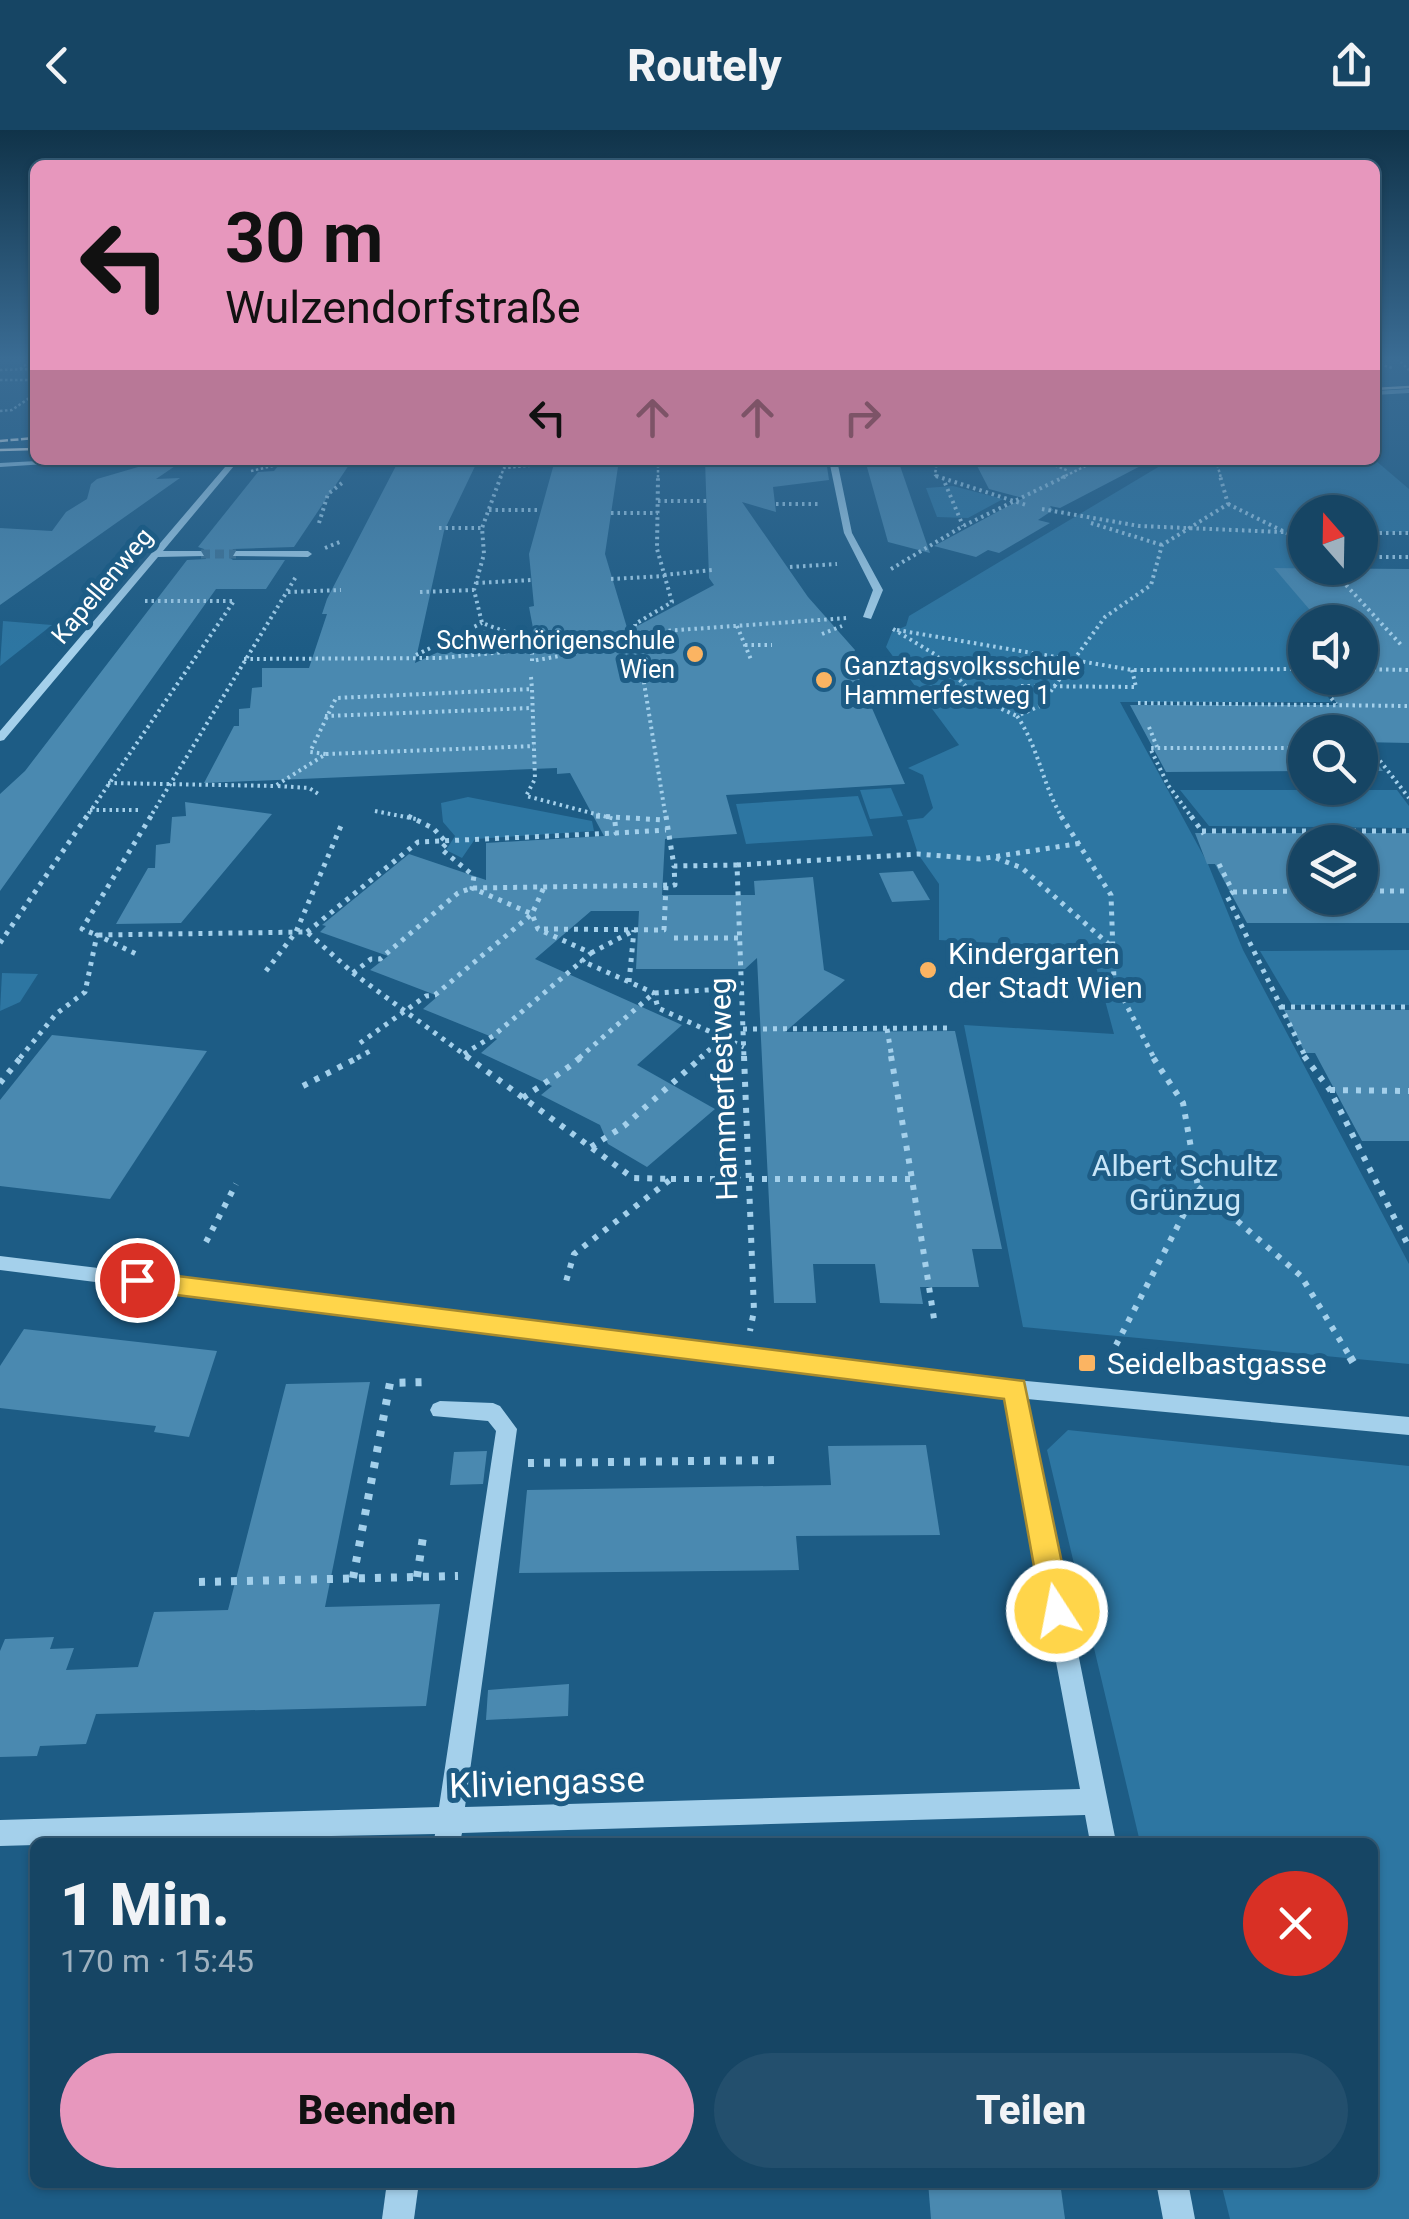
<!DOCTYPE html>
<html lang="de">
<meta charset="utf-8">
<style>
body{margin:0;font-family:Roboto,sans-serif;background:#234f6d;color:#f1f3f6;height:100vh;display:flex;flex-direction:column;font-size:38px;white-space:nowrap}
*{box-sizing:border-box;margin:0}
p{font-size:32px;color:#9eb1bf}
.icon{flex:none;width:55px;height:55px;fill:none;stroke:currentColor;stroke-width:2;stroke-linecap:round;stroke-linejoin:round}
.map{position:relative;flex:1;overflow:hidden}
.panel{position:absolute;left:30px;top:1708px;width:1348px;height:350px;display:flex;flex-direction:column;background:#164564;border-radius:15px;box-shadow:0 2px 8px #0004,0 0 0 2px #355d78}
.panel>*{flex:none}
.guide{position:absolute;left:30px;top:30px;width:1350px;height:305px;border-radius:15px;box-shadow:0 2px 8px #0004,0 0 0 2px #355d78;background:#e797bd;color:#111;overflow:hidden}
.needle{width:65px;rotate:340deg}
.controls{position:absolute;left:1288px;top:365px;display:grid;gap:20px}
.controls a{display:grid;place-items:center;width:90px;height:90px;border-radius:50%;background:#164564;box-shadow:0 2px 8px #0004,0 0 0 2px #355d78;font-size:50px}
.pin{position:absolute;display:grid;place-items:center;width:85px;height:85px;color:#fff;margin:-42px;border:5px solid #fff;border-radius:50%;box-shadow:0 2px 10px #0007}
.me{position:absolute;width:110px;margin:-55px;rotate:349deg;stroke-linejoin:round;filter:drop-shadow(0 0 8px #0008)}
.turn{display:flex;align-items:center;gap:35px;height:210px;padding:0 30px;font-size:45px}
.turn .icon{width:130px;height:130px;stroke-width:2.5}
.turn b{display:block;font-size:70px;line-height:85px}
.lanes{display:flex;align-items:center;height:95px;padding:0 30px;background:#0003;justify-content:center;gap:50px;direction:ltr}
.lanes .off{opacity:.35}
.round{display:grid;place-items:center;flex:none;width:105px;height:105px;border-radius:52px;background:#234f6d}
.head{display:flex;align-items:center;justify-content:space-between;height:170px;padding:0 30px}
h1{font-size:60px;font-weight:800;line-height:75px}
.action{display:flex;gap:20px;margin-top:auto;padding:20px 30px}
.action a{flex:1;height:115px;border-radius:60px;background:#e797bd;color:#111;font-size:40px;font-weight:800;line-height:115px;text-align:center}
.action a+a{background:#234f6d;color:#f1f3f6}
header{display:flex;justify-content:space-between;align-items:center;height:130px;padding:0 30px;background:#164564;font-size:45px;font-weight:800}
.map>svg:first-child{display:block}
</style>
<header><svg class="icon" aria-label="back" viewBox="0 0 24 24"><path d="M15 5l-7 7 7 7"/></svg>Routely<svg class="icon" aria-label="share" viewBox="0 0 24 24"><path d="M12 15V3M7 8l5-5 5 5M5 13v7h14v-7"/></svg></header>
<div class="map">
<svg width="1409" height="2089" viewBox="0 0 1409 2089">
<rect width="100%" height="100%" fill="#1d5c85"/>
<g fill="#2d76a2">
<path d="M1170,330H1375L1409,359V402L1360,401V382H1305V438H1350L1352,439L1275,438L1320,492H1305V548H1313L1332,572H1120L1208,734L1243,820L1409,1134V1234L1023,1197L964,895L1114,904L1091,818L939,810V754L918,724L907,690L923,688L933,678L923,645L908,638L959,615L886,517L892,502L906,496L909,486Z"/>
<path d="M953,356L1003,369L968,388L937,387L926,358Z"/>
<path d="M3,491L52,495L0,536Z"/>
<path d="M891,658L903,686L870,689L860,660Z"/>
<path d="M1180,660H1397L1409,676V698L1209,696Z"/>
<path d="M858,666L873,706L746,714L736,674Z"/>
<path d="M468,667L592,691L594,701L475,709L462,728L446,720L455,706L443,692L441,673Z"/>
<path d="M1409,820V875H1292L1260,821Z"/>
<path d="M2,843L38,844L20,872L0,881Z"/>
<path d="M1068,1300L1409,1336V2089H1230L1221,2053L1372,2052V1712H1140L1047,1320Z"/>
</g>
<g fill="#4a89b0" fill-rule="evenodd">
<path d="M162,330H184L156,349L180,348L0,475V398L52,401L66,382L87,369L91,354L97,349Z"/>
<path d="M399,330H478L444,401L415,533L485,500L537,519L529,477L534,476L529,424L555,330H619L605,424L628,501L714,455L709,448L705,330H826L829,350L773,357L776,382L742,372L808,467L855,520L851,530L905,654L726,665L737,704L665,709L662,765H755L754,751L813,747L824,840L845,850L785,902L955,901L1002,1119H972L979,1157H920L923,1174L880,1173L875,1134H813L816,1173H774L757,828L745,839H636L639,781H591L535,829L682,895L637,935L715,979L647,1037L608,1014L600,995L541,965L552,956L481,923L497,909L423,879L438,866L370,840L388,826L320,802L326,796L322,795L409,724L486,750V713L604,706L570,643L557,644V638L204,653L234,596H239V579L250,578L252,558L262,557V538H309L327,484H322L327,469Z"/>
<path d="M865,330H898L930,423L888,412Z"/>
<path d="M974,330H1152L1060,378L1050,376L1053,380L1038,390L1050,393L999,423L988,420L976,427L934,416L1023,368L989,359Z"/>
<path d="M351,332L294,417L233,419L229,427L233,430H285L266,459H216L0,761V664L25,641L187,430L206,429L204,419L198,417L258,342L274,341L278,336Z"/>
<path d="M1274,438L1409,439V613L1360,612L1383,641H1360V602H1305V641L1166,642L1130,575H1338L1318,548H1366L1360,540V492H1320Z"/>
<path d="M185,672L272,684L181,793L116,794L148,738H155L156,715L170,713L172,687L186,686Z"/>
<path d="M1195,703H1409V793H1247L1215,734H1207ZM1305,712H1360V768H1305Z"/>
<path d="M913,741L930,770L892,772L879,743Z"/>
<path d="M1284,880H1409V1011H1362L1315,923H1305Z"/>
<path d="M52,905L207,921L110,1069L0,1056V970Z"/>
<path d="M24,1199L217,1221L189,1307L154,1302L156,1296L0,1278V1236Z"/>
<path d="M370,1252L325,1477L440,1474L426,1576L96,1584L86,1614L40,1616L37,1626L0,1627V1521L5,1509L54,1507L50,1519L74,1518L66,1540L138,1537L154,1482L228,1480L286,1254Z"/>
<path d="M926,1315L940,1405L796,1406L799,1440L519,1443L527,1360L831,1355L828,1316Z"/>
<path d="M487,1321L483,1354L450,1355L454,1322Z"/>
<path d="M569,1554L568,1586L486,1590L488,1560Z"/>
<path d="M928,2052H1060L1065,2089H931Z"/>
</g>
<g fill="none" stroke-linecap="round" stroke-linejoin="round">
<path stroke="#3f7497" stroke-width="9" stroke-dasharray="9 5" stroke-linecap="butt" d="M201,424H236"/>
<g stroke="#a4d0eb" stroke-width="2.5" stroke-dasharray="2.5 2.5" stroke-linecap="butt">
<path d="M1397,228L1409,240"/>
<path d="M1375,233L1393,238"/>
<path d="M20,239L35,228"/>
<path d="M0,240L35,239"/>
<path d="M0,250H35"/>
<path d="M0,281L12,280L35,264"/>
<path d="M937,330L935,345L939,348"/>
<path d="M963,330H971"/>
<path d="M1041,330L1069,341"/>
<path d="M1216,330L1221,348"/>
<path d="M616,332H658V348"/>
<path d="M121,333L177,330"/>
<path d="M252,333L380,330"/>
<path d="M251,341L277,335"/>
<path d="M500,348L504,338L550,334"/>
<path d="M1061,348L1098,330"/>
</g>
<g stroke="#a4d0eb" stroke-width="4" stroke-dasharray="2.5 4" stroke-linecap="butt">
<path d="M501,346L482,398L484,424L474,460L482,493L552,519"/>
<path d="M936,346L1026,375"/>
<path d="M945,353L963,396"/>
<path d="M658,371H707"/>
<path d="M776,374H820"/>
<path d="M1228,374L1305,412"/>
<path d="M1042,379L1139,396L1305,403"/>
<path d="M489,380H541"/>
<path d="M611,383H658"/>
<path d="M319,393L328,364L342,353"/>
<path d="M1091,393L1162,415"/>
<path d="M439,398H482"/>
<path d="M1360,403H1409"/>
<path d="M325,418L342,411"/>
<path d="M1360,427H1409"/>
<path d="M790,437L837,434"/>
<path d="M891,439L963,396L1066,346"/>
<path d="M664,445L712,440"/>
<path d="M611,449L664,446"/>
<path d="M476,453L531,450"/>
<path d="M1346,455L1403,517"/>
<path d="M288,462L341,460"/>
<path d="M420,462L474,460"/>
<path d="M145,471H233"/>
<path d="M737,496L752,532"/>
<path d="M893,499L936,525L977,568L1017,586"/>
<path d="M897,500L1132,540L1305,539"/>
<path d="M636,503L635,494L672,472L657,419L658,346"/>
<path d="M822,504L842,496"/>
<path d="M745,515H772"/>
<path d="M532,522V531L631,513"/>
<path d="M416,525L482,493"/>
<path d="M244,529L440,528L636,510"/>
<path d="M1360,539L1409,540"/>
<path d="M531,547L532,559"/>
<path d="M1315,548L1336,574"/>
<path d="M1021,556L1136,557L1132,540"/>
<path d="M1138,573L1409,576"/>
<path d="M325,586L532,578"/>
<path d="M1149,597L1157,617"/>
<path d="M1360,605L1409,668"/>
<path d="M326,624L534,616"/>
<path d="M108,653L275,656L326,624L310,622L336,568L532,559L535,649L526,666L615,689"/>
<path d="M278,656L309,658L320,665"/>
<path d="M90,680H140"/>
<path d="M375,681L416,689"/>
<path d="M85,689L234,471"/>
<path d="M149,689L297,445"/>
<path d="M666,689L636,503L847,488"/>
<path d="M1063,689C1042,655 1040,620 1017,586L1040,576L1105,487L1151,455L1162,415L1228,374L1220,346"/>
<path d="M1193,689L1168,655L1150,618H1305"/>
</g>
<g stroke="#a4d0eb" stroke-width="5" stroke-dasharray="4 6" stroke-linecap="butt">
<path d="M151,686L82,799L97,805L307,802L353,843L469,928"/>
<path d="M408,686L433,698L447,713L441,719L474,746L472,758L532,784L538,799L591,823L582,831L654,863L658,878L744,917"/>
<path d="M596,686L664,690"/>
<path d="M666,686L674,736L737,735L744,928"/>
<path d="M1061,686L1111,765L1114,851L1154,928"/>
<path d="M1191,686L1204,704"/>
<path d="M615,692L616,703L666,700"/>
<path d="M1202,701H1409"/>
<path d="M996,728L1022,738L1112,817"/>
<path d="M1219,734L1233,762L1227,766L1306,928"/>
<path d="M737,735L918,724L980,729L1082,713"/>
<path d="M1360,761H1409"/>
<path d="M1233,762L1305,761"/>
<path d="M544,799L664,800L666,755"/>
<path d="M307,802L418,712L616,703"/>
<path d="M674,808H739"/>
<path d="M0,813L87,686"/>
<path d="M591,823L633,801"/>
<path d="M266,841L296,802L343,691"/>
<path d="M353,843L371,829H380L458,763L472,758L675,755L674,736"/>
<path d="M629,852L634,800"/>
<path d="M1281,877H1409"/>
<path d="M743,899L947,898"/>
<path d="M887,899L892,928"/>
<path d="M360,913L426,866L435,865L532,784L545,755"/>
<path d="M464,924L493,906L582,831"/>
<path d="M20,928L56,884L85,862L97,805L136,824"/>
<path d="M357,928L370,921"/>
<path d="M579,928L654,863L742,858"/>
<path d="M700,928L723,908"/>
</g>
<g stroke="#a4d0eb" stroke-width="6" stroke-dasharray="5 8" stroke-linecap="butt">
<path d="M466,926L633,1048L671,1049L574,1124L565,1155"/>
<path d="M744,926L754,1181L750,1201"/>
<path d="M891,926L912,1049"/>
<path d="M1304,926L1330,960L1409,1117"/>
<path d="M0,953L22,926"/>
<path d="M303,956L361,926"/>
<path d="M1330,960L1409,961"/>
<path d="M523,968C543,953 563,943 582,926"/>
<path d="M591,1017L624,996L703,926"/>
<path d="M671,1049H912L935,1195"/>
<path d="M1198,1057L1301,1146L1352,1230"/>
<path d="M206,1112L236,1054"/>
<path d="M1116,1215L1198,1057L1183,973L1152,926"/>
</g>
<g stroke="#a4d0eb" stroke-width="8" stroke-dasharray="6 10" stroke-linecap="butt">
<path d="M1350,1227L1356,1237"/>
<path d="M528,1333L781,1330"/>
<path d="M417,1447L423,1407"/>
<path d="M353,1448L390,1253L430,1252"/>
<path d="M199,1452L458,1446"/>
</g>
<g fill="#a4d0eb" fill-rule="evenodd">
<path d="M1409,259V263L1375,265V261Z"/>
<path d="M55,330H107L0,337V333Z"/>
<path d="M231,330H239L163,421H201L204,426L158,427L4,610L0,611V601Z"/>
<path d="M829,330H837L852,403L883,460L871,489L863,487L873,460L844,403Z"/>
<path d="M236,421H308L312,424L308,427L233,426Z"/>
<path d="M0,1126L1015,1250L1409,1287V1305L1027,1269L1116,1712H1090L1085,1685L462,1703L460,1712H434L435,1704L35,1712V1715L0,1716V1690L439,1677L496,1301L488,1291L433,1286L430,1280L433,1274L440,1271L493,1273L500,1276L517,1299L465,1677L1080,1659L1006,1267L0,1140Z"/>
<path d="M387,2052H419L414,2089H382Z"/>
<path d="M1156,2052H1188L1195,2089H1163Z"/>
</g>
<g stroke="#fff" stroke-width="2.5">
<path d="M1375,259L1409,257"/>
<path d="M0,320L35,319"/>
</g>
<path stroke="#fff" stroke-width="2.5" stroke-dasharray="8 2.5" stroke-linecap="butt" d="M0,311L35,308"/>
</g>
<linearGradient id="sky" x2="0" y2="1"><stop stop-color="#103349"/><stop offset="0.44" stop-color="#3a6c94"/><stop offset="1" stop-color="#3a6c94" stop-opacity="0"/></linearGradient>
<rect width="1409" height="520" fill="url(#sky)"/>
<path fill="#ffd54a" stroke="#a68a30" stroke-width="2.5" d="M137,1141L1024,1251L1072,1481L1068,1492L1057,1496L1046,1492L1042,1481L1004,1269L137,1160L125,1150Z"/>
<g fill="#fbb462" stroke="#1d5c85" stroke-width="4">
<circle cx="695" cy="524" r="10"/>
<circle cx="824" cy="550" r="10"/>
<circle cx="928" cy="840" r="10"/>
<rect x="1077" y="1223" width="20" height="20" rx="5"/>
</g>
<g text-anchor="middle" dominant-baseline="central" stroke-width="10" stroke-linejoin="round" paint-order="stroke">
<g font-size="25" fill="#fff" stroke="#1d5c85">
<text transform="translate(102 456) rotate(-50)">Kapellenweg</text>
</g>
<g font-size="25" fill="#fff" stroke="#1d5c85" text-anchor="end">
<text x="675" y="510">Schwerhörigenschule<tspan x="675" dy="29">Wien</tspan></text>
<text x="844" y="536" text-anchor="start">Ganztagsvolksschule<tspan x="844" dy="29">Hammerfestweg 1</tspan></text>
</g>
<g font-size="30" fill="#fff" stroke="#1d5c85" text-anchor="start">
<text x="948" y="823">Kindergarten<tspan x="948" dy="34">der Stadt Wien</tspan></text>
<text x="1107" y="1233">Seidelbastgasse</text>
</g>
<g font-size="30" fill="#fff" stroke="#1d5c85">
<text transform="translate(723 959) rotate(-92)">Hammerfestweg</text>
</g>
<g font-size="30" fill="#c9e6f8" stroke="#1d5c85">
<text x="1185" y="1035">Albert Schultz<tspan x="1185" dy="34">Grünzug</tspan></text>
</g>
<g font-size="35" fill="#fff" stroke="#1d5c85">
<text transform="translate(547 1653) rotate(-2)">Kliviengasse</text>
</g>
</g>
</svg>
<div class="controls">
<a><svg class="needle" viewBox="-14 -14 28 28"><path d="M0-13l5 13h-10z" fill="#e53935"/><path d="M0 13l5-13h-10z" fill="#9eb1bf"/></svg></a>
<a><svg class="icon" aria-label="sound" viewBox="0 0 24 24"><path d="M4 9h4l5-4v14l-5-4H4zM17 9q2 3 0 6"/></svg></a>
<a><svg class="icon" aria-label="search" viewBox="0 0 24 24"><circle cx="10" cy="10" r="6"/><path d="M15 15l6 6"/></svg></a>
<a><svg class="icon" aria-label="layers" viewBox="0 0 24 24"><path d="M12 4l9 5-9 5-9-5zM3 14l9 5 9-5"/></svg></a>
</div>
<div class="pin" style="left:137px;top:1150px;background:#d93025"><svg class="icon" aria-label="arrive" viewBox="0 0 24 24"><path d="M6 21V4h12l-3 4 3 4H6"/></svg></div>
<svg class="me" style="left:1057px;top:1481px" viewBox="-20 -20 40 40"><circle r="17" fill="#ffd54a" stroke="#fff" stroke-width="3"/><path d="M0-11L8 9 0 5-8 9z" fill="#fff"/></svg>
<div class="guide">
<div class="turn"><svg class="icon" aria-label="left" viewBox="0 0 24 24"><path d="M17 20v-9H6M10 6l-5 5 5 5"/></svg><div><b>30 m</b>Wulzendorfstraße</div></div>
<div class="lanes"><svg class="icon" aria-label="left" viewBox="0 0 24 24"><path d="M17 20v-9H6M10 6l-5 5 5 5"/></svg><svg class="icon off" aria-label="ahead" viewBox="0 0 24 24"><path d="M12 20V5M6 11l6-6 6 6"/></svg><svg class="icon off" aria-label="ahead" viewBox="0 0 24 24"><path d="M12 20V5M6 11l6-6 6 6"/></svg><svg class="icon off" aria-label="right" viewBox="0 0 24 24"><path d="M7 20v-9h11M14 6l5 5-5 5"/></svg></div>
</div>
<section class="panel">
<div class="head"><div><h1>1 Min.</h1><p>170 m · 15:45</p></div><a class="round" style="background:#d93025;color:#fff"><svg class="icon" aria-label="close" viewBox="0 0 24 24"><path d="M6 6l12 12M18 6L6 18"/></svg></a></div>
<div class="action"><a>Beenden</a><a>Teilen</a></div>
</section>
</div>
